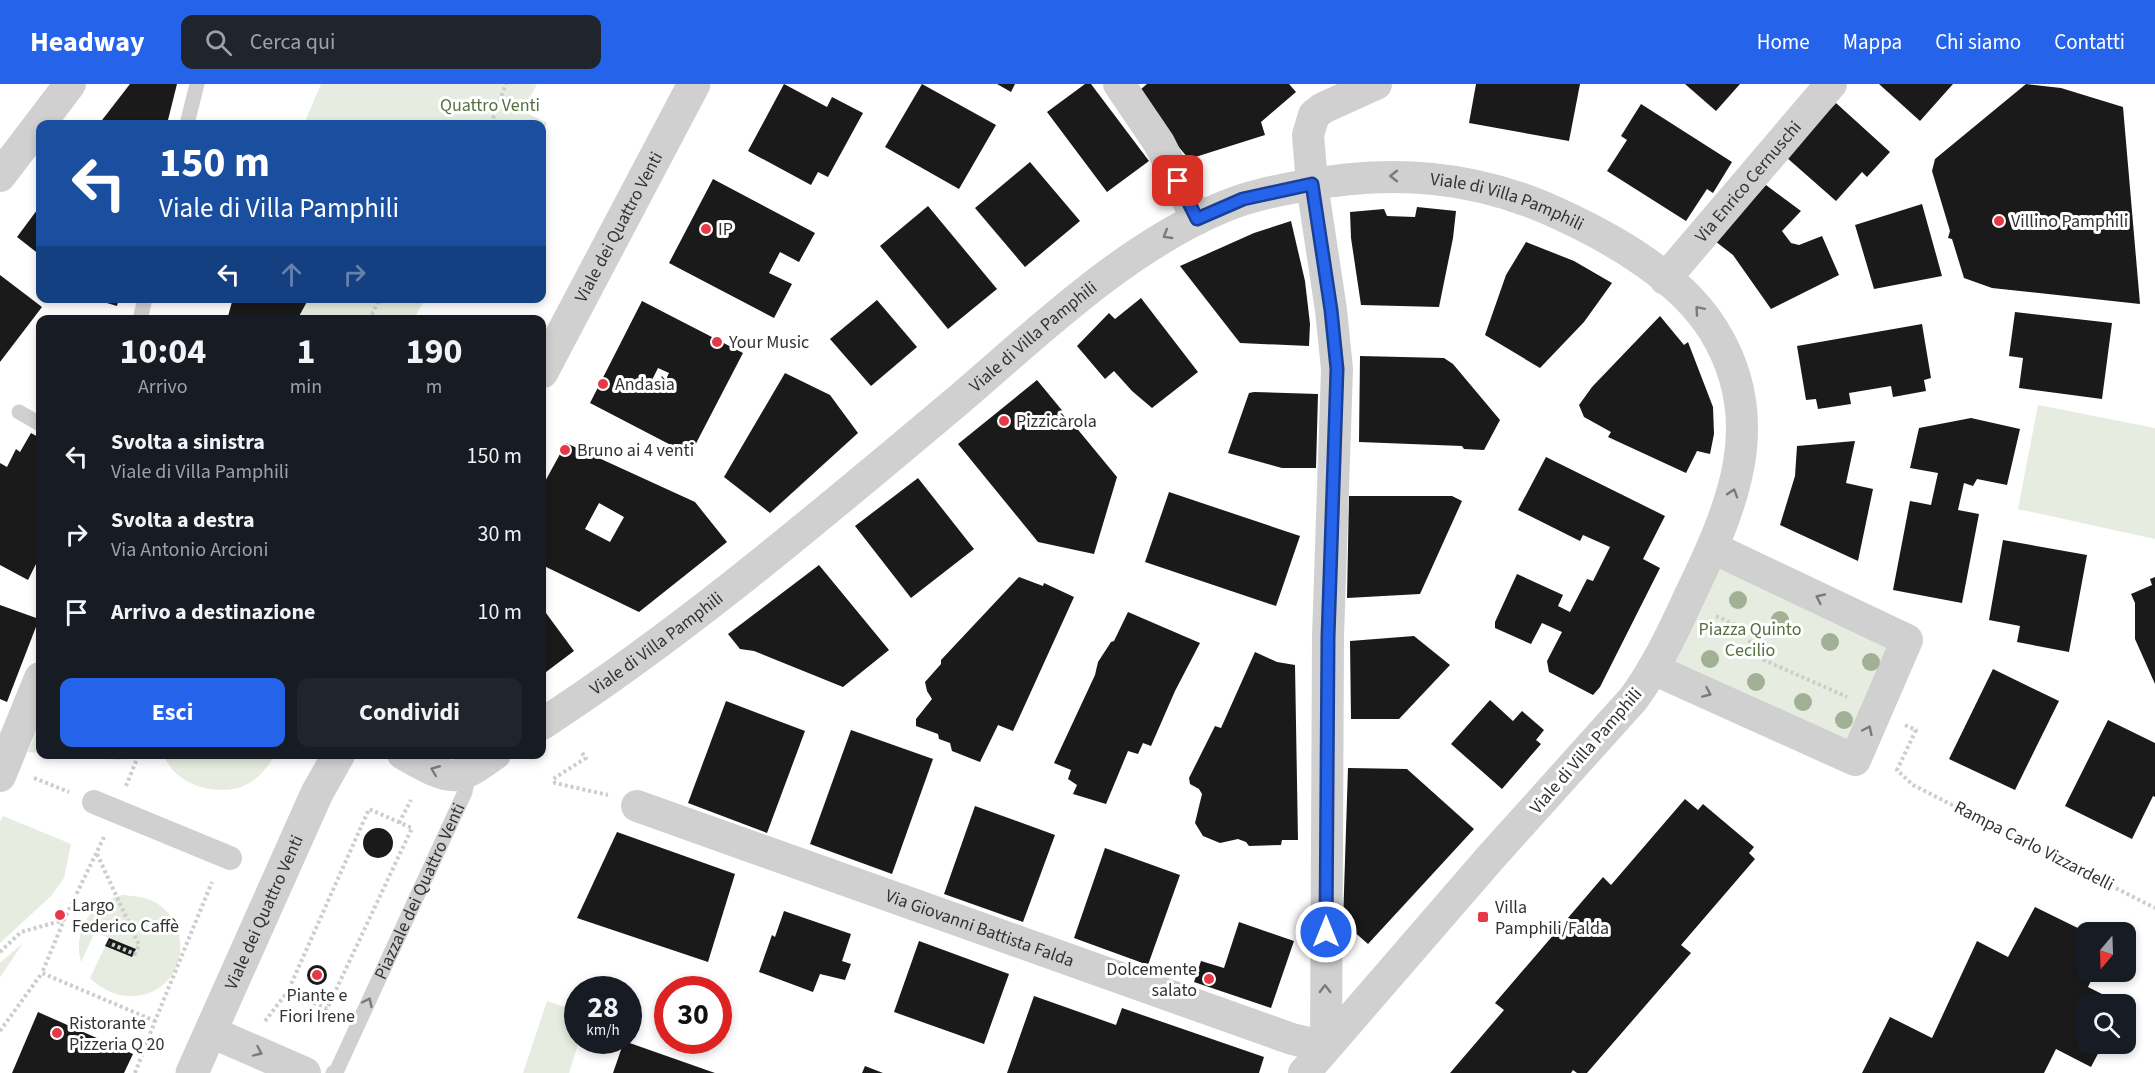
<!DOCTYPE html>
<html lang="it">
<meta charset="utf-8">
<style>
body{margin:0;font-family:"Source Sans 3",sans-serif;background:#20242c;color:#f1f3f6;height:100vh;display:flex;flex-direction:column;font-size:22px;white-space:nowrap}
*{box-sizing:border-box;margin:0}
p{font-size:20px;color:#9ea1a6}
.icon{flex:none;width:33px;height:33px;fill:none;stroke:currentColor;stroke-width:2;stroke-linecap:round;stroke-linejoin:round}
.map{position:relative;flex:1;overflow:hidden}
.sheet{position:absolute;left:36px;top:231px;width:510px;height:444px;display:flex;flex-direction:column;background:#171b24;border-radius:12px;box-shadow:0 3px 9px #0003}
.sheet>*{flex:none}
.banner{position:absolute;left:36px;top:36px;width:510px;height:183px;border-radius:12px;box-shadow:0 3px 9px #0003;background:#1a4fa0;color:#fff;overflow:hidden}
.needle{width:39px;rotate:199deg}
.buttons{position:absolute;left:2076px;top:838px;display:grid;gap:12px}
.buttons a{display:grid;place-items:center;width:60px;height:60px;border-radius:12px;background:#171b24;box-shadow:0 3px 9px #0003;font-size:30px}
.speed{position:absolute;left:564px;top:892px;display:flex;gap:12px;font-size:30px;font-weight:700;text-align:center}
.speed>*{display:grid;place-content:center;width:78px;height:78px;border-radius:50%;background:#171b24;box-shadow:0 3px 9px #0003;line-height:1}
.speed small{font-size:15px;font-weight:400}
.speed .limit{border:9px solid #d22;background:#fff;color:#111}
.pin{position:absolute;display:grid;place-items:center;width:51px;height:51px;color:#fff;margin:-26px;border-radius:12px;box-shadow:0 3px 9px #0006}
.me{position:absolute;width:66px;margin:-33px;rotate:0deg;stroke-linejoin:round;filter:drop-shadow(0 0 4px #0008)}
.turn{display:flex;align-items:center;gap:21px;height:126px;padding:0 24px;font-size:27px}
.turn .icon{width:78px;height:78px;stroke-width:2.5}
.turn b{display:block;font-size:42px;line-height:51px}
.lanes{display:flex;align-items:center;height:57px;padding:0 24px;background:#0003;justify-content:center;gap:30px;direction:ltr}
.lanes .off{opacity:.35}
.eta{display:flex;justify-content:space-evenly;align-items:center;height:102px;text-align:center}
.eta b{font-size:36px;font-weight:700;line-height:42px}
.action{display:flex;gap:12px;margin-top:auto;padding:12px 24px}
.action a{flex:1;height:69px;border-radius:12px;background:#2563eb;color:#fff;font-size:24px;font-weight:700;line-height:69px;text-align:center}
.action a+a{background:#20242c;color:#f1f3f6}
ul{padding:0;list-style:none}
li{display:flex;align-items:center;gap:18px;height:78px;padding:0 24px}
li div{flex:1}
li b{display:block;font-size:22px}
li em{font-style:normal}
header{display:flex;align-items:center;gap:36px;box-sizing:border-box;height:84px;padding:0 30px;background:#2563eb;color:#fff}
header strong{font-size:28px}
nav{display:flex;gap:33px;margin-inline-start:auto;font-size:21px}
.search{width:420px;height:54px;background:#20242c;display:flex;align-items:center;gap:15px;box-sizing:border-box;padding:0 21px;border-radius:12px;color:#9ea1a6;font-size:22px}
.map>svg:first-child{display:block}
</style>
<header>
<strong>Headway</strong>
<div class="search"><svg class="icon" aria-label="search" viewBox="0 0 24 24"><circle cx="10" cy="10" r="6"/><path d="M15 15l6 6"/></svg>Cerca qui</div>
<nav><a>Home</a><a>Mappa</a><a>Chi siamo</a><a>Contatti</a></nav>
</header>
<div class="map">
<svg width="2155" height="989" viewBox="0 0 2155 989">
<rect width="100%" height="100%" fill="#fff"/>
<g fill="#e6ecdf">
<path d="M321,0H537L523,27L547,39L542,49V40H304Z"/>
<path d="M309,215H425L414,235L297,236Z"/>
<path d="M2038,321L2155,344V455L2018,425Z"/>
<path d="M1713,464L1907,556L1855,676L1653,585Z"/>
<path d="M40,637V669L28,668Z"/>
<path d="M56,671L123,670V671L120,676Z"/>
<path d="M164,671V670L275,671C267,685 255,699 238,704C211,711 173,699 164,671Z"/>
<path d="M3,732L71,760L64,794L51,812L0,859V738Z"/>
<path d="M123,811C132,812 141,812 150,816C178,827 189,864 173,889C154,920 113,918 90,894L109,854L95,848L81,878C73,846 90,818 123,811Z"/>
<path d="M23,859L1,892L0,893V879Z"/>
<path d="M547,917L577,927L578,957H579L569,989H523Z"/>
</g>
<g fill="#1a1a1a" fill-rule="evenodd">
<path d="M130,0H177L167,40H99Z"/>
<path d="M784,0L827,23L832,13L863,29L828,93L818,88L811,101L748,67Z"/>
<path d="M922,0L996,41L959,105L885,63Z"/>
<path d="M997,0H1015L1011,8Z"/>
<path d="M1085,0H1091L1149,77L1107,108L1047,28Z"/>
<path d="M1147,0H1289L1296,8L1261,38L1265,51L1189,75L1134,11Z"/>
<path d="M1476,0H1580L1569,57L1469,39Z"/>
<path d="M1685,0H1740L1716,27Z"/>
<path d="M1879,0H1953L1920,37Z"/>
<path d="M2026,0L2061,4L2123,23L2140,220L1992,204L1964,194L1952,155L1948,154L1950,147L1932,87L1935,75Z"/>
<path d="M1836,19L1890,68L1867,93L1862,88L1836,117L1786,73Z"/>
<path d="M1641,20L1732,78L1713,109L1707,105L1686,137L1607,87L1627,56L1621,52Z"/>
<path d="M1030,78L1080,137L1025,183L975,124Z"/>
<path d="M713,95L815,149L799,178L780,168L769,189L792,200L774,234L669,179Z"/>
<path d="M1766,101L1801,127L1782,147L1791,159L1799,161L1822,152L1839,191L1771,225L1733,171L1715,157Z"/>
<path d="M1922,120L1942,192L1874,205L1855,141Z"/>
<path d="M40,122V171L17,153Z"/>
<path d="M928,122L997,205L948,245L880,162Z"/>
<path d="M1417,123L1456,127L1453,154L1439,223L1361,221L1351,154L1350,128L1384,125L1387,132L1415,133Z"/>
<path d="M1291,137L1305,197L1310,240L1309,262L1240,259L1180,182L1254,149Z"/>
<path d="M1526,158L1574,177L1612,199L1584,238L1540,284L1485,251L1506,191Z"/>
<path d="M0,191L42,223L0,278Z"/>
<path d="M90,214H119L117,222Z"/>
<path d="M233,214H309L297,236H227Z"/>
<path d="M1141,214L1198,288L1152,324L1132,307L1114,287L1105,295L1077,262L1109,229L1115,235Z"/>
<path d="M877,216L917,263L871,302L830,255Z"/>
<path d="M642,217L743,269L690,371L590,319ZM658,284L669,289L662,303L651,298Z"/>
<path d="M2015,228L2112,239L2102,315L2019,304L2023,274L2009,272Z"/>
<path d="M1660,232L1684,261L1688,258L1713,323L1714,350L1710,370L1697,367L1686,389L1608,353L1611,348L1584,333L1579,321L1592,303Z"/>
<path d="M1922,240L1931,294L1924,296L1926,307L1893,313L1891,302L1849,309L1851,320L1818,325L1816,315L1806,316L1797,262Z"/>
<path d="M1360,272L1444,274L1453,280L1500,336L1484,366L1464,365L1462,362L1359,358Z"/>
<path d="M785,289L830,311L858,349L770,429L724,393Z"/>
<path d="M1037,296L1117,393L1094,470L1038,458L958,360Z"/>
<path d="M1254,308L1318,310L1316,384H1282L1228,369L1249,309Z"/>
<path d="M1971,334L2020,345L2007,401L1977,395L1973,402L1964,399L1958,426L1979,430L1962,519L1893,506L1910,417L1931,421L1938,389L1910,384L1919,344Z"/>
<path d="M31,349L40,354V472L28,496L0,481V379L7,383L16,365L20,368Z"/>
<path d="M1855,357L1846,399L1873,405L1858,477L1780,441L1795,392L1797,362Z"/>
<path d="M566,359L695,418L727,458L639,528L542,481V403ZM599,419L624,433L610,458L585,445Z"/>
<path d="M1546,373L1665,432L1643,475L1660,484L1600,603L1593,611L1549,588L1547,577L1562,548L1542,539L1531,560L1495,544V538L1517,490L1563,511L1558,522L1570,528L1587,495L1593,497L1610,463L1583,451L1580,457L1518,426Z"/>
<path d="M918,394L974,465L911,514L855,442Z"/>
<path d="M1169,408L1300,452L1276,522L1145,478Z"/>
<path d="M1349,412H1452L1462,417L1420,510L1347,514Z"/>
<path d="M2003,456L2087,471L2069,568L2017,558L2020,542L1989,536Z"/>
<path d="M819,481L889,566L843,603L754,567L740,565L728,550Z"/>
<path d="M1019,493L1043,502L1044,499L1074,513L1013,647L998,641L980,678L952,667L950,659L939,655L938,650L916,642V635L932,615L927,607L925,598L941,580V576Z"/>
<path d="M2155,493V600L2135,555V519L2131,510L2152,501L2150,495Z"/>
<path d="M0,521L39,535L7,618L0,615Z"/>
<path d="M542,527L546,529L574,567L542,591Z"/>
<path d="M1128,528L1200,559L1175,607L1151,662L1143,659L1138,670L1128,667L1106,720L1073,710L1077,701L1068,695L1071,686L1054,679L1095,591L1098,578L1111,558L1114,557Z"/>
<path d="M1414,552L1450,581L1399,635H1351L1350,557Z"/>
<path d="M1255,568L1277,578L1295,581L1298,756H1282L1281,761L1249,762L1246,758L1238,755L1220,759L1203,752L1195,739L1202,710L1199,705L1190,700L1189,694L1215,642L1221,644Z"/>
<path d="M1993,585L2059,617L2015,706L1949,675Z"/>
<path d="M1490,616L1513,637L1522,627L1544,646L1536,656L1541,660L1502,705L1451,660Z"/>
<path d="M726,617L805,647L767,749L688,719Z"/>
<path d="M2108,636L2155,659V713L2153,712L2132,755L2065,722Z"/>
<path d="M851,646L933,675L892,790L810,760Z"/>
<path d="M1348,684L1407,685L1474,745L1368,860L1343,838Z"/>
<path d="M1685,715L1698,726L1703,720L1754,763L1749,769L1755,775L1681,861L1691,869L1587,989H1577L1573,986L1571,989H1450L1504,926L1495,919L1603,793L1611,801Z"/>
<path d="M975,722L1055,751L1023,838L944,810Z"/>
<circle cx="378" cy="759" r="15"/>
<path d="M617,748L735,790L708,878L577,834Z"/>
<path d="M1105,764L1180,791L1148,881L1074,854Z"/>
<path d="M2035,823L2086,848V888H2095L2088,903L2124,921H2086V960H2103L2091,983L2056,965L2044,989H1862L1890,933L1932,954L1977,857L2008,873Z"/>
<path d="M784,827L851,850L842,877L851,880L845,896L820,890L813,908L759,888L772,851L775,853Z"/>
<path d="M1239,838L1294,857L1271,924L1194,898L1201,877L1224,884Z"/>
<path d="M109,854L136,865L132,873L105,862Z"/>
<path d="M919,857L1009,890L984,960L894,928Z"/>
<circle cx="317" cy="891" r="10"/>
<path d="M1034,912L1116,941L1122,924L1264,973L1259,989H1007Z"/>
<path d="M38,928L133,970L124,989H12Z"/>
<path d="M624,957L715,989H613Z"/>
<path d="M865,982L883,989H862Z"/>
</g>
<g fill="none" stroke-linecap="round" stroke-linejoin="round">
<g stroke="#cdcdcd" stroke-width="4" stroke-dasharray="3 3" stroke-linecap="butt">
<path d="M491,40L506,0"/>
<path d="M369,236L380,214"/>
<path d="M1716,532L1738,542L1764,576L1847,613"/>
<path d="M1905,641L1916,646L1897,686L1913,701L2155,824"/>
<path d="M582,669L586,674L553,695L555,699L608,711"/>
<path d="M34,694L69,708"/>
<path d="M126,702L139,670"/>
<path d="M399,739L411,716"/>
<path d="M104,753L64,836L42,889L155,937"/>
<path d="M97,770L139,861L135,870L109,859"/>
<path d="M0,868L21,848L64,836"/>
<path d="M265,937L288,907L327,925L412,744L369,725L288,907"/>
<path d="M0,947L42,889"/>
<path d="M135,989L155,937L212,798"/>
</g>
<g stroke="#d0d0d0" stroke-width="15">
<path d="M187,40L197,0"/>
<path d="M140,236L145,214"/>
<path d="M19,328L40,340"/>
<path id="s1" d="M333,989L337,986L465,708L469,687"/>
</g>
<path stroke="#d0d0d0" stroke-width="24" d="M94,718L230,774"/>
<g stroke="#d0d0d0" stroke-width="32">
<path d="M1119,0L1159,59L1197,135"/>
<path d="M0,92L70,0"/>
<path id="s2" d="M1665,195L1831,0"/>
<path d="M1653,585L1855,676L1907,556L1713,464"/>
<path id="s3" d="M542,640C688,545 821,431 955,319C1036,250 1124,164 1223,123C1249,112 1275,107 1302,102C1392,85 1474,91 1557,129C1612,154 1682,194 1714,247C1770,338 1732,424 1690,511C1674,546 1657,582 1634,614L1491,773L1304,989"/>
<path d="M403,670C416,677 442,694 457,691C470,689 483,678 495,670"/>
<path d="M0,692L40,594"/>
<path id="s4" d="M637,722L1292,955L1326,963L1328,553L1337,285L1331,226L1312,100L1308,51L1314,31L1323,24L1376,0"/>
<path d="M211,948L305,989"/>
</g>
<g stroke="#d0d0d0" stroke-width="33">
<path id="s5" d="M542,288L694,0"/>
<path id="s6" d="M192,989L317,709L339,670"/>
</g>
</g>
<g fill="#a2b095">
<circle cx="1738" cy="516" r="9"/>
<circle cx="1780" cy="536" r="9"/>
<circle cx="1830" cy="558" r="9"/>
<circle cx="1710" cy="575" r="9"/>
<circle cx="1871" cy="578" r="9"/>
<circle cx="1756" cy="598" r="9"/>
<circle cx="1803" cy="618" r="9"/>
<circle cx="1844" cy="636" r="9"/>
</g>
<defs><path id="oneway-chevron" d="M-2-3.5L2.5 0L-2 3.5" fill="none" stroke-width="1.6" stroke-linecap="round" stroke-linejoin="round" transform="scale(1.5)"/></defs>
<g stroke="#7a7a7a">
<use href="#oneway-chevron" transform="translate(1394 92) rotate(180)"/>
<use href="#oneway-chevron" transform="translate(1167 151) rotate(149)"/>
<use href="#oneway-chevron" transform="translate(1699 226) rotate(-131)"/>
<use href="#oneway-chevron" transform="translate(1733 409) rotate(-73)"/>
<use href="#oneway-chevron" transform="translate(1820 514) rotate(-155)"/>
<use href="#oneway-chevron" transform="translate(1707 609) rotate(24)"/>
<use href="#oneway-chevron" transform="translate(1868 646) rotate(-65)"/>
<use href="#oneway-chevron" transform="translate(435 686) rotate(-158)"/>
<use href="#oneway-chevron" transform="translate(1325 905) rotate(-90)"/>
<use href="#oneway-chevron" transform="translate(368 918) rotate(-65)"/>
<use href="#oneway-chevron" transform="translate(258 968) rotate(24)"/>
</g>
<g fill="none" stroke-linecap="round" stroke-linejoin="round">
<g stroke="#184099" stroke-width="15">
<path id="route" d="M1178,97L1197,135L1243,115L1312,100L1331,226L1337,285L1328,553L1326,848"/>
</g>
<use href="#route" stroke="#2563eb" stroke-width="10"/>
</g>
<g fill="#e63946" stroke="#fff" stroke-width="2">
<circle cx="1999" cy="137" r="6"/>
<circle cx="706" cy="145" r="6"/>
<circle cx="717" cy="258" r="6"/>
<circle cx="603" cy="300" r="6"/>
<circle cx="1004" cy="337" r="6"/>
<circle cx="565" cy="366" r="6"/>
<circle cx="60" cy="831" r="6"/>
<rect x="1477" y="827" width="12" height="12" rx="3"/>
<circle cx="317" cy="891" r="6"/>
<circle cx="1209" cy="895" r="6"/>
<circle cx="57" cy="949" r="6"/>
</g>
<g text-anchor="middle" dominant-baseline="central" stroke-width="6" stroke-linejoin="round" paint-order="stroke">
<g font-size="18" fill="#56703f" stroke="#fff">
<text x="490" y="21">Quattro Venti</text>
<text x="1750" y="545">Piazza Quinto<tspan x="1750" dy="21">Cecilio</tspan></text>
</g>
<g font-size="18" fill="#333" stroke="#fff">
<text stroke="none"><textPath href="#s2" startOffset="128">Via Enrico Cernuschi</textPath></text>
<text stroke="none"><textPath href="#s3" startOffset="1148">Viale di Villa Pamphili</textPath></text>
<text stroke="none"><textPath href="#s5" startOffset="164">Viale dei Quattro Venti</textPath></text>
<text stroke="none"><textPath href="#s3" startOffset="626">Viale di Villa Pamphili</textPath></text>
<text stroke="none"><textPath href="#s3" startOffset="140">Viale di Villa Pamphili</textPath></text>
<text transform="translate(1586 667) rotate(-49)">Viale di Villa Pamphili</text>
<text transform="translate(2034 762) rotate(27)">Rampa Carlo Vizzardelli</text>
<text stroke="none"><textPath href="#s1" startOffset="202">Piazzale dei Quattro Venti</textPath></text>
<text stroke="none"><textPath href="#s6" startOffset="176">Viale dei Quattro Venti</textPath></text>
<text stroke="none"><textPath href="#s4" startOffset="364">Via Giovanni Battista Falda</textPath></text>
</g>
<g font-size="18" fill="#333" stroke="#fff" text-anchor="start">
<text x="2011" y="137">Villino Pamphili</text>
<text x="718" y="145">IP</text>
<text x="729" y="258">Your Music</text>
<text x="615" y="300">Andasìa</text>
<text x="1016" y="337">Pizzicàrola</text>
<text x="577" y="366">Bruno ai 4 venti</text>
<text x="72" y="821">Largo<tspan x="72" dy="21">Federico Caffè</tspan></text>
<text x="1495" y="823">Villa<tspan x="1495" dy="21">Pamphili/Falda</tspan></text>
<text x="1197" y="885" text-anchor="end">Dolcemente<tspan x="1197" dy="21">salato</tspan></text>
<text x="317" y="911" text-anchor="middle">Piante e<tspan x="317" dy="21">Fiori Irene</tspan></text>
<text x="69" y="939">Ristorante<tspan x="69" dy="21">Pizzeria Q 20</tspan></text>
</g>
</g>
</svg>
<div class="buttons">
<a><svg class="needle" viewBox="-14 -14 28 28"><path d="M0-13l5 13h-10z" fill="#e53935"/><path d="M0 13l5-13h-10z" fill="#9ea1a6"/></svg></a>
<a><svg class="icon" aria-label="search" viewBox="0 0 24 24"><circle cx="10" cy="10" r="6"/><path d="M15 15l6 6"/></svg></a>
</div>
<div class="speed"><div>28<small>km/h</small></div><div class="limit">30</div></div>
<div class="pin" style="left:1178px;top:97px;background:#d93025"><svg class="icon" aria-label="arrive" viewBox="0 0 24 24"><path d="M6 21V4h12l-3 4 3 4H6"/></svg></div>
<svg class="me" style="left:1326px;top:848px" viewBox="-20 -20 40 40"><circle r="17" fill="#2563eb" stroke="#fff" stroke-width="3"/><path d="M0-11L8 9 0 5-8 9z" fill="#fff"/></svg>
<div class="banner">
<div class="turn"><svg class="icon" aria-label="left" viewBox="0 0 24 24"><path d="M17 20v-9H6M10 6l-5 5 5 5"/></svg><div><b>150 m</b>Viale di Villa Pamphili</div></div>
<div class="lanes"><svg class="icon" aria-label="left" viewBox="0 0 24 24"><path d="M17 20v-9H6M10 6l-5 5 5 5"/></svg><svg class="icon off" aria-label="ahead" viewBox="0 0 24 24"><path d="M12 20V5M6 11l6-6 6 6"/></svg><svg class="icon off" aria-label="right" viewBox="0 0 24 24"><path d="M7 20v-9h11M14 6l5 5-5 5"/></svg></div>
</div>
<section class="sheet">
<div class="eta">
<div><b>10:04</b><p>Arrivo</p></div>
<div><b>1</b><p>min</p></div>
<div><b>190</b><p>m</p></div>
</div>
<ul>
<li><svg class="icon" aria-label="left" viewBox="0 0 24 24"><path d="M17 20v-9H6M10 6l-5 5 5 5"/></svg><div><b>Svolta a sinistra</b><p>Viale di Villa Pamphili</p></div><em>150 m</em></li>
<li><svg class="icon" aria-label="right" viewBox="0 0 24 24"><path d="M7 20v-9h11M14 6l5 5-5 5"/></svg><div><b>Svolta a destra</b><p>Via Antonio Arcioni</p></div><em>30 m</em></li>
<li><svg class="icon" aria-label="arrive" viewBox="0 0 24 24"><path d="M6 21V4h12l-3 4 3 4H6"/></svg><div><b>Arrivo a destinazione</b></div><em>10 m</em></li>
</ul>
<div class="action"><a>Esci</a><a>Condividi</a></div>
</section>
</div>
